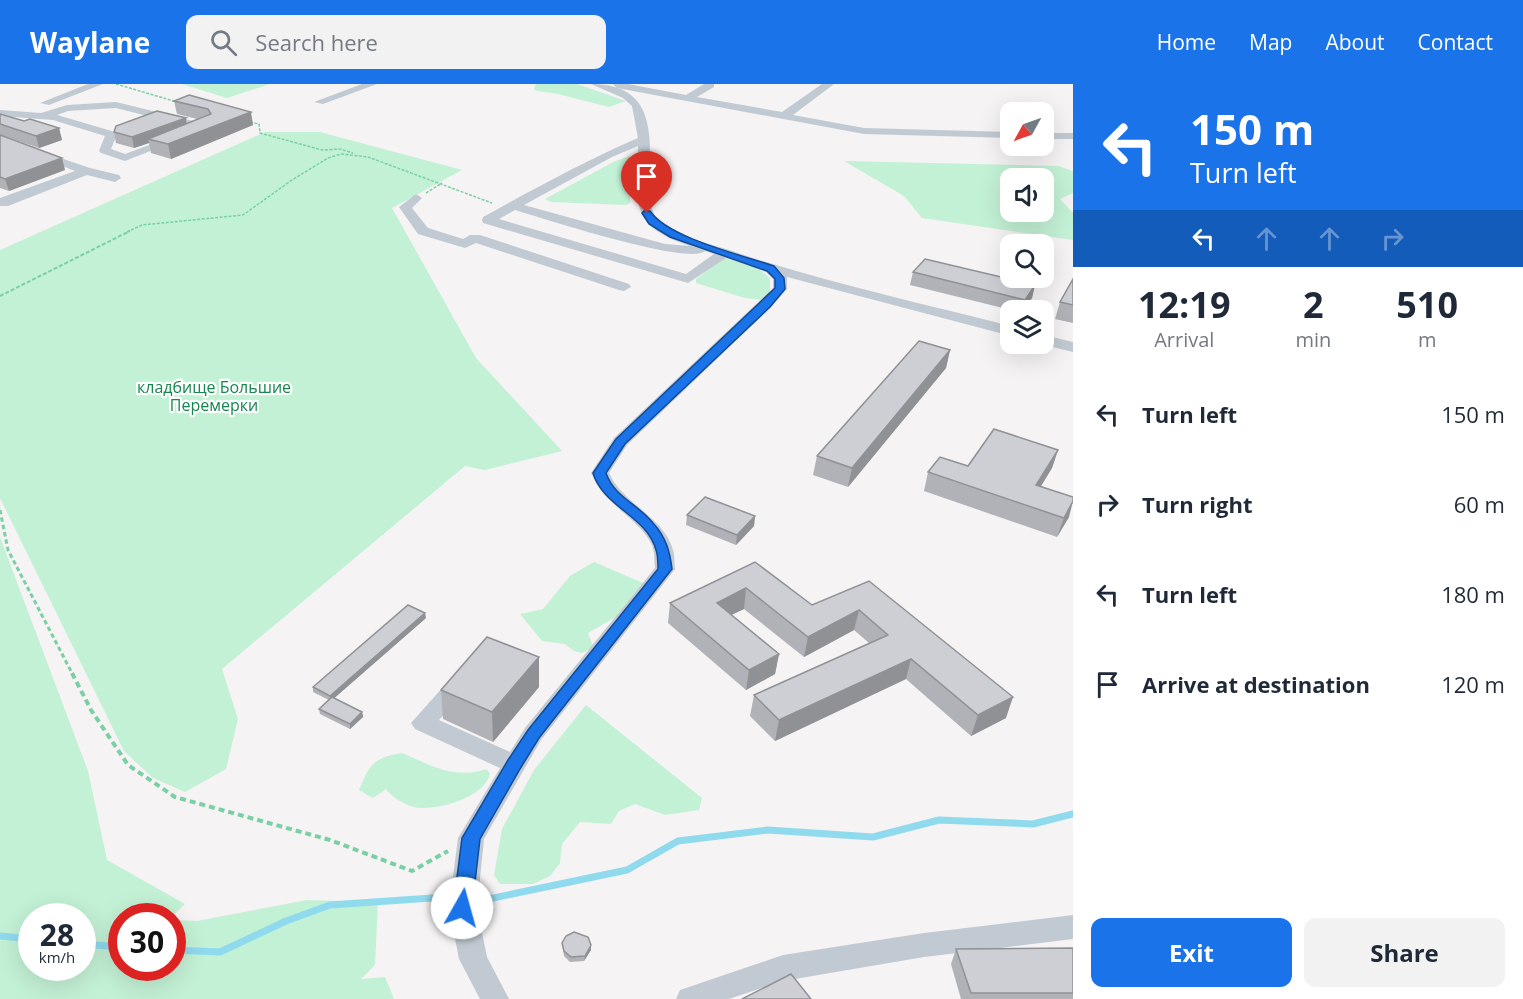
<!DOCTYPE html>
<meta charset="utf-8">
<style>
body{margin:0;font-family:"Open Sans",sans-serif;background:#f2f2f3;color:#1f2937;height:100vh;display:flex;flex-direction:column;font-size:22px;white-space:nowrap}
*{box-sizing:border-box;margin:0}
p{font-size:20px;color:#747a83}
.icon{flex:none;width:33px;height:33px;fill:none;stroke:currentColor;stroke-width:2;stroke-linecap:round;stroke-linejoin:round}
.map{position:relative;flex:1;overflow:hidden}
.details{display:flex;flex-direction:column;background:#fff;width:450px}
.details>*{flex:none}
.guide{background:#1a73e8;color:#fff;overflow:hidden}
.needle{width:39px;rotate:230deg}
.controls{position:absolute;left:1000px;top:18px;display:grid;gap:12px}
.controls a{display:grid;place-items:center;width:54px;height:54px;border-radius:12px;background:#fff;box-shadow:0 6px 24px #0002;font-size:30px}
.speed{position:absolute;left:18px;top:819px;display:flex;gap:12px;font-size:30px;font-weight:700;text-align:center}
.speed>*{display:grid;place-content:center;width:78px;height:78px;border-radius:50%;background:#fff;box-shadow:0 6px 24px #0002;line-height:1}
.speed small{font-size:15px;font-weight:400}
.speed .limit{border:9px solid #d22;background:#fff;color:#111}
.pin{position:absolute;display:grid;place-items:center;width:51px;height:51px;color:#fff;margin:-62px -26px;border-radius:50% 50% 50% 0;rotate:-45deg;box-shadow:0 0 6px #0007}
.pin .icon{rotate:45deg}
.me{position:absolute;width:66px;margin:-33px;rotate:7deg;stroke-linejoin:round;filter:drop-shadow(0 0 4px #0008)}
.turn{display:flex;align-items:center;gap:21px;height:126px;padding:0 18px;font-size:27px}
.turn .icon{width:78px;height:78px;stroke-width:2.5}
.turn b{display:block;font-size:42px;line-height:51px}
.lanes{display:flex;align-items:center;height:57px;padding:0 18px;background:#0003;justify-content:center;gap:30px;direction:ltr}
.lanes .off{opacity:.35}
.eta{display:flex;justify-content:space-evenly;align-items:center;height:102px;text-align:center}
.eta b{font-size:36px;font-weight:700;line-height:42px}
.primary-button{display:flex;gap:12px;margin-top:auto;padding:12px 18px}
.primary-button a{flex:1;height:69px;border-radius:12px;background:#1a73e8;color:#fff;font-size:24px;font-weight:700;line-height:69px;text-align:center}
.primary-button a+a{background:#f2f2f3;color:#1f2937}
ul{padding:0;list-style:none}
li{display:flex;align-items:center;gap:18px;height:90px;padding:0 18px}
li div{flex:1}
li b{display:block;font-size:22px}
li em{font-style:normal}
header{display:flex;align-items:center;gap:36px;box-sizing:border-box;height:84px;padding:0 30px;background:#1a73e8;color:#fff}
header strong{font-size:28px}
nav{display:flex;gap:33px;margin-inline-start:auto;font-size:21px}
.search{width:420px;height:54px;background:#f2f2f3;display:flex;align-items:center;gap:15px;box-sizing:border-box;padding:0 21px;border-radius:12px;color:#747a83;font-size:22px}
main{display:flex;flex:1;min-height:0}
.map>svg:first-child{display:block}
</style>
<header>
<strong>Waylane</strong>
<div class="search"><svg class="icon" aria-label="search" viewBox="0 0 24 24"><circle cx="10" cy="10" r="6"/><path d="M15 15l6 6"/></svg>Search here</div>
<nav><a>Home</a><a>Map</a><a>About</a><a>Contact</a></nav>
</header>
<main>
<div class="map">
<svg width="1073" height="915" viewBox="0 0 1073 915">
<rect width="100%" height="100%" fill="#f5f3f3"/>
<g fill="#c3f1d5" fill-rule="evenodd">
<path d="M182,0H270L227,14Z"/>
<path d="M536,0H577L626,17L609,23L558,10L537,7L534,5Z"/>
<path d="M265,48H320L462,86L392,124L476,274L562,367L485,386L465,382L222,585L238,635L226,685L185,708L153,694L124,667L0,414V166Z"/>
<path d="M630,72V119L626,121L551,118L545,115L615,77Z"/>
<path d="M844,77L1058,82L1073,87V109L1060,115L1073,129V156L922,134L904,112ZM1011,94H1044V128H1011Z"/>
<path d="M724,174L756,183L770,194V208L763,216L745,214L696,199V195Z"/>
<path d="M0,453L88,687L107,776L185,820L172,832H122V884H172L173,836L197,837L307,816L378,818L375,881L361,895L385,893L394,915H0ZM32,832H82V884H32Z"/>
<path d="M594,478L643,499L614,534L588,549L593,563L582,569L574,567L565,560L542,557L520,530L543,525L570,492Z"/>
<path d="M586,621L702,714L699,726L665,731L635,720L619,727L611,740L580,738L562,760L560,779L550,792L533,800H500L494,791L502,745L534,686Z"/>
<path d="M402,669C430,681 455,696 486,685L490,689C487,713 435,728 414,723C403,720 392,713 386,705L373,714L359,706C370,680 373,674 402,669Z"/>
</g>
<g fill="none" stroke-linecap="round" stroke-linejoin="round">
<g stroke="#90daee" stroke-width="7">
<path d="M479,817L627,786L678,757L768,746L873,753L939,736L1033,740L1073,730"/>
<path d="M0,852L32,855"/>
<path d="M82,860L122,863"/>
<path d="M172,866L220,868L286,837L330,821L432,814"/>
</g>
<g stroke="#7ad0a6" stroke-width="1.5" stroke-dasharray="3 1.5" stroke-linecap="butt">
<path d="M116,0L177,18"/>
<path d="M250,38L259,40L260,49L322,66L340,65L353,69"/>
<path d="M426,109L442,99"/>
<path d="M127,148L142,141L243,131L292,96L328,74L341,70L368,73L492,119"/>
</g>
<path stroke="#7ad0a6" stroke-width="2" stroke-dasharray="4 2" stroke-linecap="butt" d="M0,212L130,147"/>
<path stroke="#7ad0a6" stroke-width="3" stroke-dasharray="4.5 3" stroke-linecap="butt" d="M0,426L8,466L73,591"/>
<path stroke="#7ad0a6" stroke-width="4" stroke-dasharray="6 4" stroke-linecap="butt" d="M72,589L91,626L128,681L175,713L330,756L412,787L448,767"/>
<g fill="#c1cad2" fill-rule="evenodd">
<path d="M88,0H103L49,21L40,19Z"/>
<path d="M362,0H377L323,20L314,18Z"/>
<path d="M591,0C658,0 650,54 650,103C650,113 650,126 657,134C673,152 703,158 726,165C819,197 916,218 1011,242V252L787,193V205L771,223L627,361L609,389C623,420 664,433 673,466C675,472 674,479 675,485L541,656L484,755L477,824L487,873L509,915H480L459,875L449,824L458,754L500,684L415,645L411,639L451,594L459,592L467,594L470,600L467,606L439,636L510,668L525,644L655,484C654,476 655,468 652,461C638,433 606,423 591,389L614,354L773,204V195L766,188L726,174L688,199L483,139L482,136L483,133C534,105 585,77 638,54L632,22L623,14ZM638,62C638,120 627,141 690,162L665,160L524,121L612,73ZM515,126C542,134 689,182 705,167L714,170L686,190L499,135Z"/>
<path d="M613,0H628L686,11L704,0H714V3L697,13L782,28L822,0H834L793,31L864,44L1011,48V54L864,50L617,4Z"/>
<path d="M116,18L210,41L211,43L125,77L101,69L99,67L105,52L53,36L0,32V26L41,29L67,21ZM116,24L195,44L125,70L111,65L117,50L115,48L57,31L68,27Z"/>
<rect x="1044" y="49" width="29" height="6"/>
<path d="M40,67L90,84L119,91L121,94L115,98L87,91L8,122H0V114L75,87L36,72V68Z"/>
<path d="M416,110L422,114L412,124L428,144L463,155L470,151H480L629,200L631,203L624,207L619,206L476,159L465,164L418,150L399,123Z"/>
<path d="M1044,251L1073,258V268L1040,260H1044Z"/>
<path d="M1073,831V855L924,873L783,897L729,915H676L680,906L783,871L924,849Z"/>
</g>
</g>
<g fill="#b0b2b7">
<path d="M189,11L253,41L171,75L151,69L149,59L134,64L116,59L114,48L187,39L197,35L177,30L174,17Z"/>
<path d="M0,30L24,37L59,44L62,56L39,64L0,51Z"/>
<path d="M0,51L65,86L9,107L0,104Z"/>
<path d="M913,188L1035,201L1032,214L1023,226H1011L910,201Z"/>
<path d="M1073,195V239L1055,235L1060,218Z"/>
<path d="M950,266L946,284L848,403L813,391L817,372Z"/>
<path d="M1058,366L1052,384L1041,402L1069,433L1057,453L924,407L928,388Z"/>
<path d="M687,431L755,432L754,442L736,461L686,441Z"/>
<path d="M755,478L812,521L869,497L1006,634L971,652L906,595L775,657L750,632L754,611L869,559L854,546L804,573L744,525L731,531L779,570L775,590L746,606L668,539L670,519Z"/>
<path d="M426,534L334,614L362,628L363,633L350,645L320,630L319,625L329,616L313,608V603Z"/>
<path d="M539,603L493,658L443,635L441,606Z"/>
<path d="M562,859L591,866L584,877L570,878L564,872Z"/>
<path d="M1073,864V915H961L951,880L956,865Z"/>
</g>
<g fill="#909195">
<path d="M251,28L253,41L171,75L168,60Z"/>
<path d="M186,34L187,44L148,55L149,59L134,64L132,53Z"/>
<path d="M59,44L62,56L39,64L36,52Z"/>
<path d="M62,74L65,86L9,107L5,95Z"/>
<path d="M1035,201L1032,214L1023,226H1022L1025,216Z"/>
<path d="M950,266L946,284L848,403L852,384Z"/>
<path d="M1058,366L1052,384L1030,420L1036,401Z"/>
<path d="M1073,417L1069,433L1057,453L1064,434Z"/>
<path d="M755,432L754,442L736,461L737,451Z"/>
<path d="M746,504L744,525L714,539L717,519Z"/>
<path d="M859,526L854,546L804,573L808,553Z"/>
<path d="M425,529L426,534L331,617L330,612Z"/>
<path d="M779,570L775,590L746,606L749,586Z"/>
<path d="M539,573V603L493,658L492,628Z"/>
<path d="M911,575L906,595L775,657L779,636Z"/>
<path d="M1013,613L1006,634L971,652L978,631Z"/>
<path d="M362,628L363,633L350,645V640Z"/>
<path d="M591,861V866L584,877L585,872Z"/>
</g>
<g fill="#cdcfd5" stroke="#909195" stroke-width="1.5">
<path d="M189,11L251,28L168,60L148,55L211,30L208,25L174,17Z"/>
<path d="M157,27L186,34L132,53L114,48L116,42Z"/>
<path d="M0,30L24,37L30,35L59,44L36,52L0,40Z"/>
<path d="M0,51L62,74L5,95L0,93Z"/>
<path d="M925,175L1035,201L1025,216L913,188Z"/>
<path d="M1073,195V221L1060,218Z"/>
<path d="M919,257L950,266L852,384L817,372Z"/>
<path d="M994,345L1058,366L1036,401L1073,413V417L1064,434L928,388L940,373L968,382Z"/>
<path d="M705,413L755,432L737,451L687,431Z"/>
<path d="M755,478L812,521L869,497L1013,613L978,631L911,575L779,636L754,611L888,551L859,526L808,553L746,504L717,519L779,570L749,586L670,519Z"/>
<path d="M408,521L425,529L330,612L313,603Z"/>
<path d="M487,553L539,573L492,628L441,606Z"/>
<path d="M332,613L362,628L350,640L319,625Z"/>
<path d="M574,848L588,853L591,861L585,872L571,873L564,867L562,859L566,852Z"/>
<path d="M1073,864V909H971L956,865Z"/>
<path d="M791,890L811,915H742Z"/>
</g>
<path fill="#1a73e8" stroke="#114b97" stroke-width="1.5" d="M644,127H650C668,154 742,171 774,182L784,194L785,205L770,223L625,360L606,389C614,413 638,420 653,439C666,453 670,468 672,485L539,654L520,685L480,755L472,824L469,830L462,832L456,830L453,824L462,754L508,676L528,646L658,485C658,479 658,471 656,466C647,432 603,423 593,389L616,355L775,204V195L767,187L670,153L649,140L642,129Z"/>
<g text-anchor="middle" dominant-baseline="central" stroke-width="4.5" stroke-linejoin="round" paint-order="stroke">
<g font-size="16" fill="#17864f" stroke="#fff">
<text x="214" y="303">кладбище Большие<tspan x="214" dy="18">Перемерки</tspan></text>
</g>
</g>
</svg>
<div class="controls">
<a><svg class="needle" viewBox="-14 -14 28 28"><path d="M0-13l5 13h-10z" fill="#e53935"/><path d="M0 13l5-13h-10z" fill="#747a83"/></svg></a>
<a><svg class="icon" aria-label="sound" viewBox="0 0 24 24"><path d="M4 9h4l5-4v14l-5-4H4zM17 9q2 3 0 6"/></svg></a>
<a><svg class="icon" aria-label="search" viewBox="0 0 24 24"><circle cx="10" cy="10" r="6"/><path d="M15 15l6 6"/></svg></a>
<a><svg class="icon" aria-label="layers" viewBox="0 0 24 24"><path d="M12 4l9 5-9 5-9-5zM3 14l9 5 9-5"/></svg></a>
</div>
<div class="speed"><div>28<small>km/h</small></div><div class="limit">30</div></div>
<div class="pin" style="left:647px;top:129px;background:#d93025"><svg class="icon" aria-label="arrive" viewBox="0 0 24 24"><path d="M6 21V4h12l-3 4 3 4H6"/></svg></div>
<svg class="me" style="left:462px;top:824px" viewBox="-20 -20 40 40"><circle r="19" fill="#fff"/><path d="M0-13L10 11 0 6-10 11z" fill="#1a73e8"/></svg>
</div>
<section class="details">
<div class="guide">
<div class="turn"><svg class="icon" aria-label="left" viewBox="0 0 24 24"><path d="M17 20v-9H6M10 6l-5 5 5 5"/></svg><div><b>150 m</b>Turn left</div></div>
<div class="lanes"><svg class="icon" aria-label="left" viewBox="0 0 24 24"><path d="M17 20v-9H6M10 6l-5 5 5 5"/></svg><svg class="icon off" aria-label="ahead" viewBox="0 0 24 24"><path d="M12 20V5M6 11l6-6 6 6"/></svg><svg class="icon off" aria-label="ahead" viewBox="0 0 24 24"><path d="M12 20V5M6 11l6-6 6 6"/></svg><svg class="icon off" aria-label="right" viewBox="0 0 24 24"><path d="M7 20v-9h11M14 6l5 5-5 5"/></svg></div>
</div>
<div class="eta">
<div><b>12:19</b><p>Arrival</p></div>
<div><b>2</b><p>min</p></div>
<div><b>510</b><p>m</p></div>
</div>
<ul>
<li><svg class="icon" aria-label="left" viewBox="0 0 24 24"><path d="M17 20v-9H6M10 6l-5 5 5 5"/></svg><div><b>Turn left</b></div><em>150 m</em></li>
<li><svg class="icon" aria-label="right" viewBox="0 0 24 24"><path d="M7 20v-9h11M14 6l5 5-5 5"/></svg><div><b>Turn right</b></div><em>60 m</em></li>
<li><svg class="icon" aria-label="left" viewBox="0 0 24 24"><path d="M17 20v-9H6M10 6l-5 5 5 5"/></svg><div><b>Turn left</b></div><em>180 m</em></li>
<li><svg class="icon" aria-label="arrive" viewBox="0 0 24 24"><path d="M6 21V4h12l-3 4 3 4H6"/></svg><div><b>Arrive at destination</b></div><em>120 m</em></li>
</ul>
<div class="primary-button"><a>Exit</a><a>Share</a></div>
</section>
</main>
